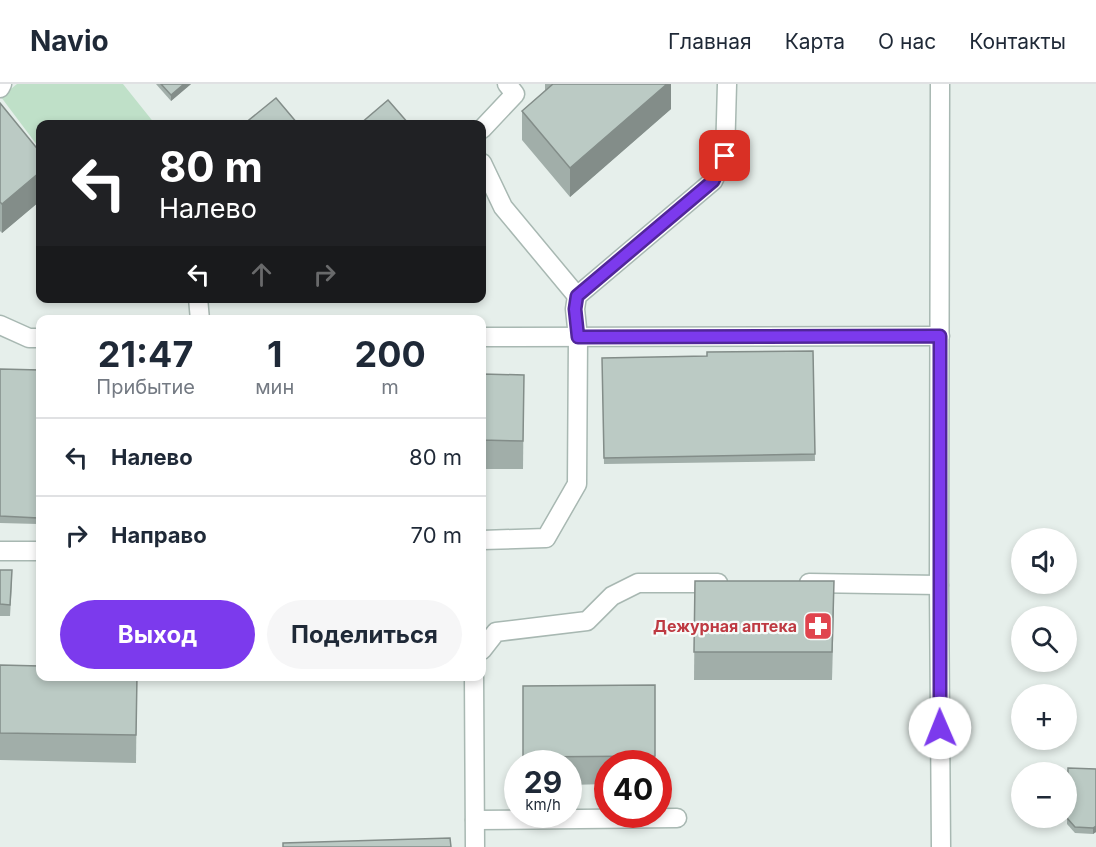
<!DOCTYPE html>
<html lang="ru">
<meta charset="utf-8">
<style>
body{margin:0;font-family:Inter,sans-serif;background:#f6f6f7;color:#1f2937;height:100vh;display:flex;flex-direction:column;font-size:22px;white-space:nowrap}
*{box-sizing:border-box;margin:0}
p{font-size:20px;color:#747a83}
.icon{flex:none;width:33px;height:33px;fill:none;stroke:currentColor;stroke-width:2;stroke-linecap:round;stroke-linejoin:round}
.map{position:relative;flex:1;overflow:hidden}
.drawer{position:absolute;left:36px;top:231px;width:450px;height:366px;display:flex;flex-direction:column;background:#fff;border-radius:12px;box-shadow:0 3px 9px #0003}
.drawer>*{flex:none}
.banner{position:absolute;left:36px;top:36px;width:450px;height:183px;border-radius:12px;box-shadow:0 3px 9px #0003;background:#202124;color:#fff;overflow:hidden}
.fabs{position:absolute;left:1011px;top:444px;display:grid;gap:12px}
.fabs a{display:grid;place-items:center;width:66px;height:66px;border-radius:50%;background:#fff;box-shadow:0 3px 9px #0003;font-size:30px}
.speed{position:absolute;left:504px;top:666px;display:flex;gap:12px;font-size:30px;font-weight:700;text-align:center}
.speed>*{display:grid;place-content:center;width:78px;height:78px;border-radius:50%;background:#fff;box-shadow:0 3px 9px #0003;line-height:1}
.speed small{font-size:15px;font-weight:400}
.speed .limit{border:9px solid #d22;background:#fff;color:#111}
.pin{position:absolute;display:grid;place-items:center;width:51px;height:51px;color:#fff;margin:-26px;border-radius:12px;box-shadow:0 3px 9px #0006}
.me{position:absolute;width:66px;margin:-33px;rotate:359deg;stroke-linejoin:round;filter:drop-shadow(0 0 4px #0008)}
.turn{display:flex;align-items:center;gap:21px;height:126px;padding:0 24px;font-size:27px}
.turn .icon{width:78px;height:78px;stroke-width:2.5}
.turn b{display:block;font-size:42px;line-height:51px}
.lanes{display:flex;align-items:center;height:57px;padding:0 24px;background:#0003;justify-content:center;gap:30px;direction:ltr}
.lanes .off{opacity:.35}
.eta{display:flex;justify-content:space-evenly;align-items:center;height:102px;text-align:center}
.eta b{font-size:36px;font-weight:700;line-height:42px}
.button{display:flex;gap:12px;margin-top:auto;padding:12px 24px}
.button a{flex:1;height:69px;border-radius:36px;background:#7c3aed;color:#fff;font-size:24px;font-weight:700;line-height:69px;text-align:center}
.button a+a{background:#f6f6f7;color:#1f2937}
ul{padding:0;list-style:none}
li{display:flex;align-items:center;gap:18px;height:78px;padding:0 24px;border-top:2px solid #e0e1e3}
li div{flex:1}
li b{display:block;font-size:22px}
li em{font-style:normal}
header{display:flex;align-items:center;gap:36px;box-sizing:border-box;height:84px;padding:0 30px;background:#fff;border-bottom:2px solid #e0e1e3}
header strong{font-size:28px}
nav{display:flex;gap:33px;margin-inline-start:auto;font-size:21px}
.map>svg:first-child{display:block}
</style>
<header>
<strong>Navio</strong>
<nav><a>Главная</a><a>Карта</a><a>О нас</a><a>Контакты</a></nav>
</header>
<div class="map">
<svg width="1096" height="763" viewBox="0 0 1096 763">
<rect width="100%" height="100%" fill="#e6efeb"/>
<path fill="#bfe0c8" d="M17,0H123L155,40H40V65L1,13Z"/>
<g fill="none" stroke-linecap="round" stroke-linejoin="round">
<g stroke="#a8b8b2" stroke-width="21">
<g id="service">
<path d="M0,4L2,0"/>
<path d="M482,45L515,10L507,0"/>
<path d="M482,79L503,123L577,212"/>
<path d="M198,214L200,236"/>
<path d="M0,241L29,254H40"/>
<path d="M482,253L940,252"/>
<path d="M482,456L546,454L577,400L578,253L575,225L577,212L713,97L725,72L727,0"/>
<path d="M0,467H40"/>
<path d="M809,499L939,501"/>
<path d="M482,566L496,548L587,537L612,512L638,499H718"/>
<path d="M474,592L475,763"/>
<path d="M475,736L677,734"/>
</g>
</g>
<g stroke="#a8b8b2" stroke-width="21">
<path id="tertiary" d="M940,0L939,501L941,763"/>
</g>
<use href="#service" stroke="#fff" stroke-width="18"/>
<use href="#tertiary" stroke="#fff" stroke-width="18"/>
</g>
<g fill="#a1aea9">
<path d="M156,0H191L171,17Z"/>
<path d="M545,0H671V25L570,113L522,56V27L545,7Z"/>
<path d="M0,19L40,68V117L2,149L0,147Z"/>
<path d="M813,267L815,377L604,380L602,274L707,272Z"/>
<path d="M0,285L40,286V444H38V440L0,439Z"/>
<path d="M482,290L524,291L523,385H482Z"/>
<path d="M0,486L12,498L10,532H0Z"/>
<path d="M695,497L834,524L832,596H694Z"/>
<path d="M0,581L137,592L136,679L0,676Z"/>
<path d="M655,601V680H608V700L568,701V680H523V602Z"/>
<path d="M1068,684L1096,685V748L1093,750L1075,749L1067,740Z"/>
</g>
<g fill="#838d89">
<path d="M184,0H191L171,17V11Z"/>
<path d="M667,0H671V25L570,113V84Z"/>
<path d="M40,88V117L2,149V120Z"/>
<path d="M1096,742V748L1093,750V744Z"/>
</g>
<g fill="#bbcac4" stroke="#838d89" stroke-width="1.5">
<path d="M161,0H184L171,11Z"/>
<path d="M553,0H667L570,84L522,27Z"/>
<path d="M276,14L298,40H244Z"/>
<path d="M388,16L409,40H360Z"/>
<path d="M0,19L40,68V88L2,120L0,118Z"/>
<path d="M813,267L815,370L604,374L602,274L707,272V268Z"/>
<path d="M0,285L40,286V438H38V434L0,432Z"/>
<path d="M482,290L524,291L523,357L482,356Z"/>
<path d="M0,486H12L10,521L0,520Z"/>
<path d="M695,497H834L832,568H694Z"/>
<path d="M0,581L40,582V592H137L136,651L0,649Z"/>
<path d="M655,601V672L523,673V602Z"/>
<path d="M1068,684L1096,685V742L1093,744L1075,743L1067,734Z"/>
<path d="M450,754L451,763H283V759Z"/>
</g>
<g fill="none" stroke-linecap="round" stroke-linejoin="round">
<g stroke="#51269a" stroke-width="15">
<path id="route" d="M725,72L713,97L577,212L575,225L578,253L940,252V644"/>
</g>
<use href="#route" stroke="#7c3aed" stroke-width="10"/>
</g>
<defs>
<g id="pharmacy-square" transform="scale(1.5)"><rect x="-9" y="-9" width="18" height="18" rx="4" fill="#e0444e" stroke="#f7fbf9"/><path d="M-2-6h4v4h4v4h-4v4h-4v-4h-4v-4h4Z" fill="#fff"/></g>
</defs>
<g fill-rule="evenodd">
<use href="#pharmacy-square" x="818" y="542"/>
</g>
<g text-anchor="middle" dominant-baseline="central" stroke-width="4.5" stroke-linejoin="round" paint-order="stroke">
<g font-size="16" font-weight="bold" fill="#be3a42" stroke="#f7fbf9" text-anchor="end">
<text x="797" y="542">Дежурная аптека</text>
</g>
</g>
</svg>
<div class="fabs">
<a><svg class="icon" aria-label="sound" viewBox="0 0 24 24"><path d="M4 9h4l5-4v14l-5-4H4zM17 9q2 3 0 6"/></svg></a>
<a><svg class="icon" aria-label="search" viewBox="0 0 24 24"><circle cx="10" cy="10" r="6"/><path d="M15 15l6 6"/></svg></a>
<a>+</a>
<a>−</a>
</div>
<div class="speed"><div>29<small>km/h</small></div><div class="limit">40</div></div>
<div class="pin" style="left:725px;top:72px;background:#d93025"><svg class="icon" aria-label="arrive" viewBox="0 0 24 24"><path d="M6 21V4h12l-3 4 3 4H6"/></svg></div>
<svg class="me" style="left:940px;top:644px" viewBox="-20 -20 40 40"><circle r="19" fill="#fff"/><path d="M0-13L10 11 0 6-10 11z" fill="#7c3aed"/></svg>
<div class="banner">
<div class="turn"><svg class="icon" aria-label="left" viewBox="0 0 24 24"><path d="M17 20v-9H6M10 6l-5 5 5 5"/></svg><div><b>80 m</b>Налево</div></div>
<div class="lanes"><svg class="icon" aria-label="left" viewBox="0 0 24 24"><path d="M17 20v-9H6M10 6l-5 5 5 5"/></svg><svg class="icon off" aria-label="ahead" viewBox="0 0 24 24"><path d="M12 20V5M6 11l6-6 6 6"/></svg><svg class="icon off" aria-label="right" viewBox="0 0 24 24"><path d="M7 20v-9h11M14 6l5 5-5 5"/></svg></div>
</div>
<section class="drawer">
<div class="eta">
<div><b>21:47</b><p>Прибытие</p></div>
<div><b>1</b><p>мин</p></div>
<div><b>200</b><p>m</p></div>
</div>
<ul>
<li><svg class="icon" aria-label="left" viewBox="0 0 24 24"><path d="M17 20v-9H6M10 6l-5 5 5 5"/></svg><div><b>Налево</b></div><em>80 m</em></li>
<li><svg class="icon" aria-label="right" viewBox="0 0 24 24"><path d="M7 20v-9h11M14 6l5 5-5 5"/></svg><div><b>Направо</b></div><em>70 m</em></li>
</ul>
<div class="button"><a>Выход</a><a>Поделиться</a></div>
</section>
</div>
